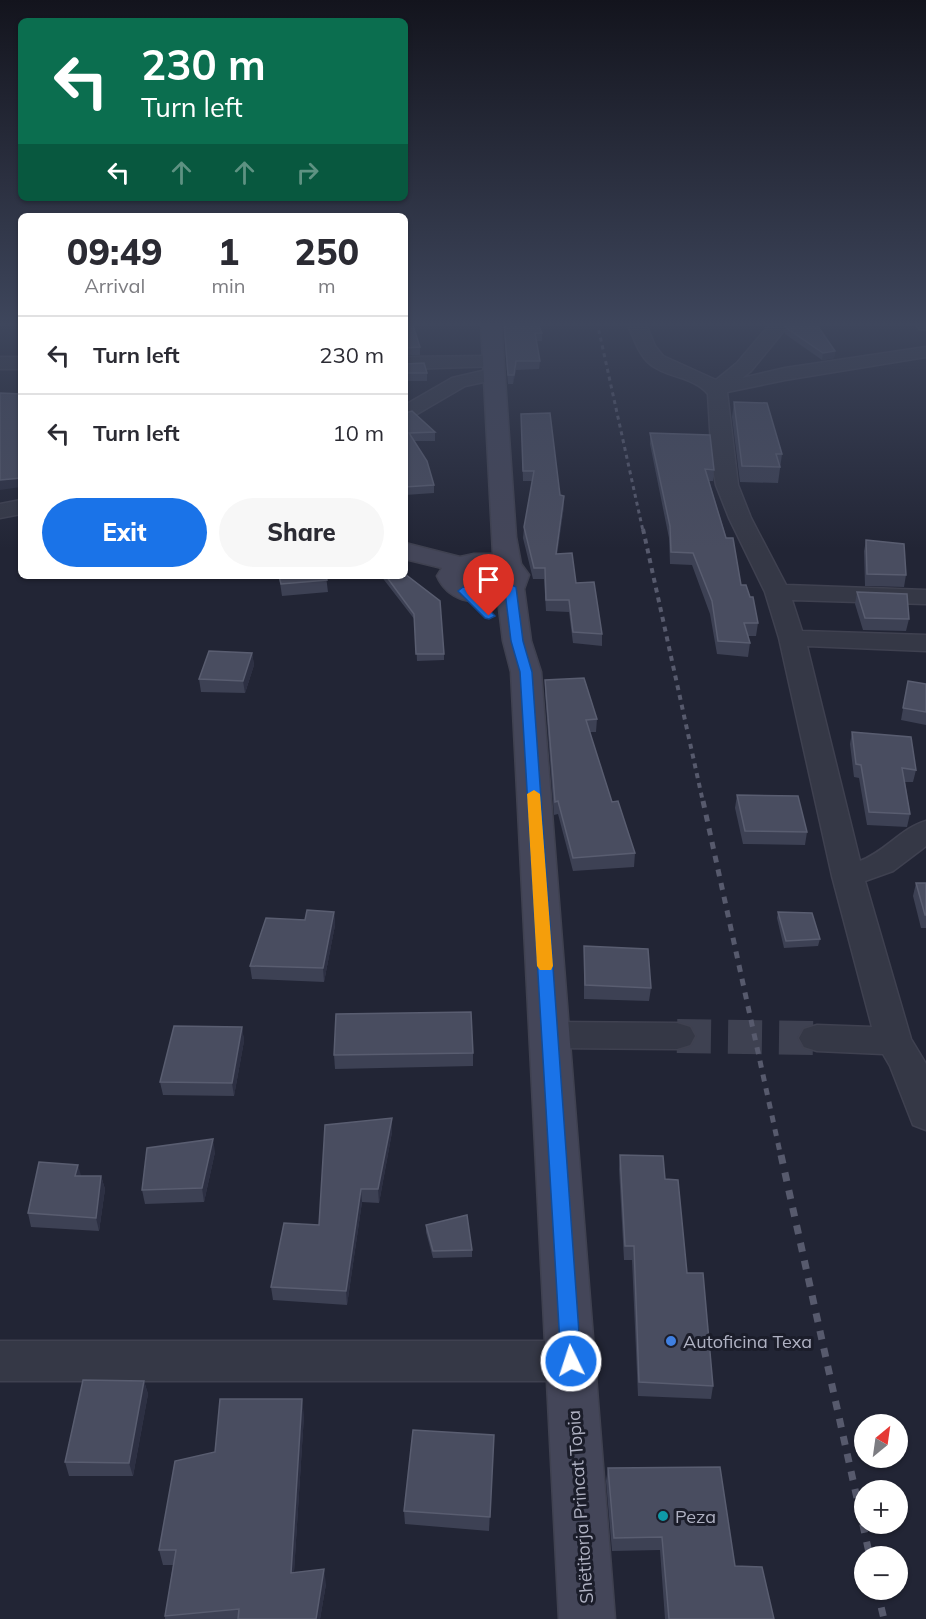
<!DOCTYPE html>
<meta charset="utf-8">
<style>
body{margin:0;font-family:Mulish,sans-serif;background:#f7f7f7;color:#2b2b33;height:100vh;display:flex;flex-direction:column;font-size:22px;white-space:nowrap}
*{box-sizing:border-box;margin:0}
p{font-size:20px;color:#7c7c81}
.icon{flex:none;width:33px;height:33px;fill:none;stroke:currentColor;stroke-width:2;stroke-linecap:round;stroke-linejoin:round}
.map{position:relative;flex:1;overflow:hidden}
.panel{position:absolute;left:18px;top:213px;width:390px;height:366px;display:flex;flex-direction:column;background:#fff;border-radius:9px;box-shadow:0 2px 4px #0004}
.panel>*{flex:none}
.banner{position:absolute;left:18px;top:18px;width:390px;height:183px;border-radius:9px;box-shadow:0 2px 4px #0004;background:#0b6e4f;color:#fff;overflow:hidden}
.needle{width:39px;rotate:29deg}
.buttons{position:absolute;left:854px;top:1414px;display:grid;gap:12px}
.buttons a{display:grid;place-items:center;width:54px;height:54px;border-radius:50%;background:#fff;box-shadow:0 2px 4px #0004;font-size:30px}
.pin{position:absolute;display:grid;place-items:center;width:51px;height:51px;color:#fff;margin:-62px -26px;border-radius:50% 50% 50% 0;rotate:-45deg;box-shadow:0 0 6px #0007}
.pin .icon{rotate:45deg}
.me{position:absolute;width:66px;margin:-33px;rotate:356deg;stroke-linejoin:round;filter:drop-shadow(0 0 4px #0008)}
.turn{display:flex;align-items:center;gap:21px;height:126px;padding:0 24px;font-size:27px}
.turn .icon{width:78px;height:78px;stroke-width:2.5}
.turn b{display:block;font-size:42px;line-height:51px}
.lanes{display:flex;align-items:center;height:57px;padding:0 24px;background:#0003;justify-content:center;gap:30px;direction:ltr}
.lanes .off{opacity:.35}
.eta{display:flex;justify-content:space-evenly;align-items:center;height:102px;text-align:center}
.eta b{font-size:36px;font-weight:800;line-height:42px}
.primary-button{display:flex;gap:12px;margin-top:auto;padding:12px 24px}
.primary-button a{flex:1;height:69px;border-radius:36px;background:#1a73e8;color:#fff;font-size:24px;font-weight:800;line-height:69px;text-align:center}
.primary-button a+a{background:#f7f7f7;color:#2b2b33}
ul{padding:0;list-style:none}
li{display:flex;align-items:center;gap:18px;height:78px;padding:0 24px;border-top:2px solid #e1e1e2}
li div{flex:1}
li b{display:block;font-size:22px}
li em{font-style:normal}
.map>svg:first-child{display:block}
</style>
<div class="map">
<svg width="926" height="1619" viewBox="0 0 926 1619">
<rect width="100%" height="100%" fill="#222535"/>
<g fill="none" stroke-linecap="round" stroke-linejoin="round">
<path stroke="#3e4151" stroke-width="34" stroke-dasharray="34 17" stroke-linecap="butt" d="M677,1036L817,1038"/>
<g stroke="#3f4150" stroke-width="3">
<g id="street">
<path d="M627,322H645L655,346L663,356L716,380L737,363L772,322H791L751,371L742,378L785,368L926,347V357L785,380L727,392L738,485L751,518L786,585L926,590V604L792,600L802,631L926,635V651L807,646L860,861C885,852 901,828 926,821V846L893,871L865,881L911,1039L926,1064V1130L913,1125L890,1066L883,1054L817,1051L804,1047L799,1038L804,1029L817,1025L872,1027L832,876L779,638L765,592L729,518L716,485L712,463L708,394C693,376 667,378 650,364C638,354 633,336 627,322Z"/>
<path d="M912,322H926V330L920,329Z"/>
<path d="M492,356L499,358L501,362L499,366L405,369V357Z"/>
<rect x="0" y="357" width="21" height="12"/>
<path d="M495,368L502,370L504,374L502,378L465,386L412,417L405,419V405L452,378Z"/>
<path d="M21,500V514L0,518V504Z"/>
<path d="M550,1022L677,1023L690,1027L695,1036L690,1045L677,1049L550,1048L537,1044L532,1035L537,1026Z"/>
<path d="M0,1341H571L587,1347L593,1361L587,1375L571,1381H0Z"/>
</g>
</g>
<g stroke="#3f4150" stroke-width="3">
<path id="secondary" d="M481,322H501L516,537L521,564L529,575L524,589L531,641L541,672L615,1619H559L511,672L503,641L498,600C473,605 448,601 437,576L442,568L405,559V543L460,557L474,554H493ZM474,569L493,570L503,576L502,580L488,586L470,584L463,576Z"/>
</g>
<use href="#street" fill="#353846" fill-rule="evenodd"/>
<use href="#secondary" fill="#444659" fill-rule="evenodd"/>
<path stroke="#575a6d" stroke-width="3" stroke-dasharray="4 4" stroke-linecap="butt" d="M597,322L643,531"/>
<path stroke="#575a6d" stroke-width="4" stroke-dasharray="5 5" stroke-linecap="butt" d="M643,529L703,802"/>
<path stroke="#575a6d" stroke-width="5" stroke-dasharray="7 7" stroke-linecap="butt" d="M703,801L781,1157"/>
<g stroke="#575a6d" stroke-width="7" stroke-dasharray="9 9" stroke-linecap="butt">
<path d="M781,1155L870,1557"/>
<path d="M877,1590L884,1619"/>
</g>
</g>
<g fill="#3d4154">
<path d="M405,322L420,347V355H405Z"/>
<path d="M503,322H537L542,333V341H536L540,361L539,369L516,370L513,384H508Z"/>
<path d="M785,327L835,351L834,358L822,360L785,334Z"/>
<path d="M405,364L427,373V381H405Z"/>
<path d="M734,402L782,454L778,483L740,482L732,417Z"/>
<path d="M405,413L435,432V441H414L434,485V493L405,495Z"/>
<path d="M521,414L560,495L564,496V506L557,554L576,583L602,634V646L573,643L569,612L546,611L544,579H533L523,538L524,527L532,481H523Z"/>
<path d="M650,433L714,470L713,481H709L741,585L758,623L756,636H748L750,643L748,657L717,654L710,614L692,565L670,564L669,538L650,444Z"/>
<path d="M866,540L906,575L904,587L865,586L864,551Z"/>
<path d="M279,576H326L328,592L282,596Z"/>
<path d="M381,576H405L444,654V660L417,661L415,620Z"/>
<path d="M857,592L909,619L906,631L863,630L855,604Z"/>
<path d="M252,653L254,665L245,693L201,692L199,679Z"/>
<path d="M545,680L597,719L596,732H590L612,802L635,853L634,867L573,871L558,814L554,815L545,693Z"/>
<path d="M908,681L926,684V725L901,720Z"/>
<path d="M852,732L916,770L913,782H905L910,814L907,827L867,825L859,778L854,777L850,744Z"/>
<path d="M737,795L807,832L805,845L743,844L735,808Z"/>
<path d="M916,883H926V928H921L913,896Z"/>
<path d="M334,912L335,925L324,982L252,979L250,966Z"/>
<path d="M778,912L820,939L818,946L784,948L777,918Z"/>
<path d="M584,946L651,988L649,1001L584,999Z"/>
<path d="M242,1027L244,1041L234,1096L163,1095L160,1082Z"/>
<path d="M473,1053V1066L335,1069L334,1055Z"/>
<path d="M392,1118V1132L379,1203L362,1202L347,1305L273,1300L271,1287L319,1225Z"/>
<path d="M215,1152L204,1202L145,1204L142,1190Z"/>
<path d="M620,1155L665,1179L713,1386L711,1399L638,1396L632,1260H624L619,1169Z"/>
<path d="M81,1176H101L105,1189L99,1231L31,1227L28,1213Z"/>
<path d="M426,1225L472,1250V1257L433,1258L426,1232Z"/>
<path d="M144,1381L148,1394L133,1476H69L65,1462Z"/>
<path d="M304,1415L294,1572L326,1584L320,1619H165V1616L173,1565H163L159,1550L215,1452Z"/>
<path d="M494,1435L489,1531L405,1524L404,1511Z"/>
<path d="M608,1468L735,1566L774,1619H665L660,1550L612,1551L606,1481Z"/>
</g>
<g fill="#2d3043">
<path d="M835,351L834,358L822,360L823,353Z"/>
<path d="M516,361V370L513,384L514,375Z"/>
<path d="M21,478V487L0,490V480Z"/>
<path d="M564,496V506L556,564V554Z"/>
<path d="M252,653L254,665L245,693L243,681Z"/>
<path d="M334,912L335,925L324,982L323,968Z"/>
<path d="M242,1027L244,1041L234,1096L232,1083Z"/>
<path d="M392,1118V1132L379,1203L378,1189Z"/>
<path d="M213,1139L215,1152L204,1202L202,1188Z"/>
<path d="M78,1165L82,1179L75,1176Z"/>
<path d="M101,1176L105,1189L99,1231L96,1218Z"/>
<path d="M361,1189L362,1202L347,1305L346,1291Z"/>
<path d="M144,1381L148,1394L133,1476L129,1463Z"/>
<path d="M302,1399L304,1415L293,1587L291,1573Z"/>
<path d="M324,1569L326,1584L320,1619H316Z"/>
</g>
<g fill="#494d60" stroke="#595d70" stroke-width="1.5">
<path d="M405,322H412L420,347L405,348Z"/>
<path d="M504,322H537L542,333H535L540,361H516L514,375H508Z"/>
<path d="M788,322H815L835,351L823,353L785,327Z"/>
<path d="M424,363L427,373H405V364Z"/>
<path d="M0,393L21,394V478L0,480Z"/>
<path d="M734,402L767,403L782,454H776L780,467L742,466Z"/>
<path d="M412,411L435,432L409,433L427,461L434,485L405,487V413Z"/>
<path d="M550,413L560,495L564,496L556,554L572,553L576,583L594,582L602,634L573,632L569,600H546L545,568H534L524,527L534,471H523L521,414Z"/>
<path d="M650,433L710,435L714,470L705,469L726,538H733L741,585H746L750,597H753L758,623H744L750,643L718,641L712,601L693,553L671,552L670,526Z"/>
<path d="M866,540L904,544L906,575L867,574Z"/>
<path d="M405,574L440,601L444,654H416L414,614L386,576H405Z"/>
<path d="M279,576H326L327,580L281,584Z"/>
<path d="M857,592L907,594L909,619L865,618Z"/>
<path d="M209,651L252,653L243,681L199,679Z"/>
<path d="M584,678L597,719L586,720L612,802L618,801L635,853L573,858L558,801L555,802L545,680Z"/>
<path d="M908,681L926,684V712L903,708Z"/>
<path d="M852,732L911,737L916,770L902,768L910,814L869,812L861,765L856,764Z"/>
<path d="M737,795L798,796L807,832L745,831Z"/>
<path d="M916,883H926V915H925Z"/>
<path d="M307,910L334,912L323,968L250,966L266,918L305,920Z"/>
<path d="M778,912L812,913L820,939L786,941Z"/>
<path d="M584,946L648,949L651,988L585,985Z"/>
<path d="M471,1012L473,1053L334,1055L336,1014Z"/>
<path d="M174,1026L242,1027L232,1083L160,1082Z"/>
<path d="M392,1118L378,1189H361L346,1291L271,1287L284,1223L319,1225L325,1125Z"/>
<path d="M213,1139L202,1188L142,1190L147,1148Z"/>
<path d="M620,1155L663,1156L665,1179L678,1180L687,1273H703L713,1386L639,1382L634,1246H625Z"/>
<path d="M39,1162L78,1165L75,1176H101L96,1218L28,1213Z"/>
<path d="M467,1215L472,1250L433,1251L426,1225Z"/>
<path d="M83,1380L144,1381L129,1463L65,1462Z"/>
<path d="M220,1399H302L291,1573L324,1569L316,1619H238L239,1609L165,1616L176,1550H159L175,1461L215,1452Z"/>
<path d="M413,1430L494,1435L490,1517L404,1511Z"/>
<path d="M720,1467L735,1566L762,1567L774,1619H669L662,1537L614,1538L608,1468Z"/>
</g>
<linearGradient id="sky" x2="0" y2="1"><stop stop-color="#13141d"/><stop offset="0.59" stop-color="#3e465c"/><stop offset="1" stop-color="#3e465c" stop-opacity="0"/></linearGradient>
<rect width="926" height="549" fill="url(#sky)"/>
<path fill="#1a73e8" stroke="#114b97" stroke-width="1.5" d="M510,584L516,587L523,641L532,672L581,1361L578,1368L571,1371L563,1368L561,1361L520,672L511,641L505,592L488,597L475,595L495,616L489,619L485,618L458,591L463,587L488,590Z"/>
<path fill="#f59e0b" d="M534,790L540,794L553,966L551,970H540L537,966L527,794Z"/>
<circle fill="#3f7fe0" stroke="#1b1d2a" stroke-width="2" cx="671" cy="1341" r="6"/>
<circle fill="#0f9aa8" stroke="#1b1d2a" stroke-width="2" cx="663" cy="1516" r="6"/>
<g text-anchor="middle" dominant-baseline="central" stroke-width="6" stroke-linejoin="round" paint-order="stroke">
<g font-size="18" fill="#b0b2c3" stroke="#1b1d2a" text-anchor="start">
<text x="683" y="1341">Autoficina Texa</text>
<text x="675" y="1516">Peza</text>
</g>
<g font-size="18" fill="#b0b2c3" stroke="#1b1d2a">
<text transform="translate(580 1507) rotate(-94)">Shëtitorja Princat Topia</text>
</g>
</g>
</svg>
<div class="buttons">
<a><svg class="needle" viewBox="-14 -14 28 28"><path d="M0-13l5 13h-10z" fill="#e53935"/><path d="M0 13l5-13h-10z" fill="#7c7c81"/></svg></a>
<a>+</a>
<a>−</a>
</div>
<div class="pin" style="left:489px;top:616px;background:#d93025"><svg class="icon" aria-label="arrive" viewBox="0 0 24 24"><path d="M6 21V4h12l-3 4 3 4H6"/></svg></div>
<svg class="me" style="left:571px;top:1361px" viewBox="-20 -20 40 40"><circle r="17" fill="#1a73e8" stroke="#fff" stroke-width="3"/><path d="M0-11L8 9 0 5-8 9z" fill="#fff"/></svg>
<div class="banner">
<div class="turn"><svg class="icon" aria-label="left" viewBox="0 0 24 24"><path d="M17 20v-9H6M10 6l-5 5 5 5"/></svg><div><b>230 m</b>Turn left</div></div>
<div class="lanes"><svg class="icon" aria-label="left" viewBox="0 0 24 24"><path d="M17 20v-9H6M10 6l-5 5 5 5"/></svg><svg class="icon off" aria-label="ahead" viewBox="0 0 24 24"><path d="M12 20V5M6 11l6-6 6 6"/></svg><svg class="icon off" aria-label="ahead" viewBox="0 0 24 24"><path d="M12 20V5M6 11l6-6 6 6"/></svg><svg class="icon off" aria-label="right" viewBox="0 0 24 24"><path d="M7 20v-9h11M14 6l5 5-5 5"/></svg></div>
</div>
<section class="panel">
<div class="eta">
<div><b>09:49</b><p>Arrival</p></div>
<div><b>1</b><p>min</p></div>
<div><b>250</b><p>m</p></div>
</div>
<ul>
<li><svg class="icon" aria-label="left" viewBox="0 0 24 24"><path d="M17 20v-9H6M10 6l-5 5 5 5"/></svg><div><b>Turn left</b></div><em>230 m</em></li>
<li><svg class="icon" aria-label="left" viewBox="0 0 24 24"><path d="M17 20v-9H6M10 6l-5 5 5 5"/></svg><div><b>Turn left</b></div><em>10 m</em></li>
</ul>
<div class="primary-button"><a>Exit</a><a>Share</a></div>
</section>
</div>
